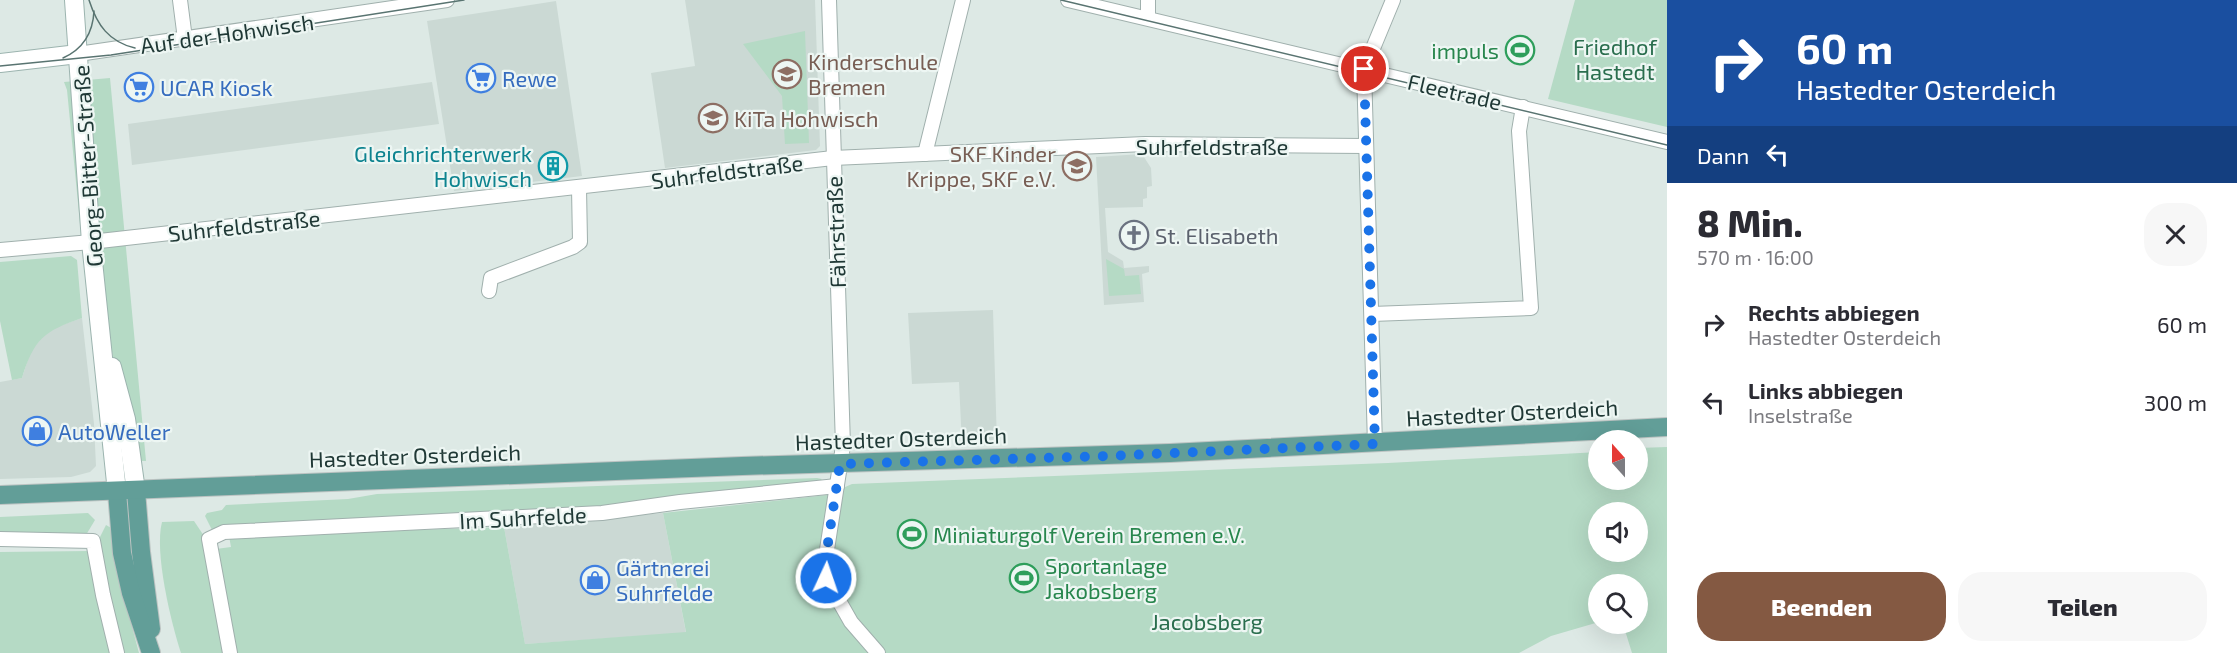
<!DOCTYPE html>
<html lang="de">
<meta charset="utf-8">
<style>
body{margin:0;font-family:"Exo 2",sans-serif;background:#f7f7f7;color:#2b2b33;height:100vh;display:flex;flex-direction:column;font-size:22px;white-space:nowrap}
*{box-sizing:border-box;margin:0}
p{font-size:20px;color:#7c7c81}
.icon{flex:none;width:33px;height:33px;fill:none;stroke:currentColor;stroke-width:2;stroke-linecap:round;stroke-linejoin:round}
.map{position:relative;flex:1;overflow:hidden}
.drawer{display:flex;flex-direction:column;background:#fff;width:570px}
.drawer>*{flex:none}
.top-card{background:#1a4fa0;color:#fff;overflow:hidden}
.needle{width:39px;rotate:339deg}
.fabs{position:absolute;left:1588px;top:430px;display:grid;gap:12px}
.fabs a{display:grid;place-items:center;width:60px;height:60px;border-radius:50%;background:#fff;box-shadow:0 6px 24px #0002;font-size:30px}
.pin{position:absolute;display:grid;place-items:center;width:51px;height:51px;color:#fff;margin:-26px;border:3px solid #fff;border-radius:50%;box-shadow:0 2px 6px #0007}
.me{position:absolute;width:66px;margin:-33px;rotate:3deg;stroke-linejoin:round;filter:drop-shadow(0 0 4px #0008)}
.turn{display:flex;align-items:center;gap:21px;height:126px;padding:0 30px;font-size:27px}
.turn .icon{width:78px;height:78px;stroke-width:2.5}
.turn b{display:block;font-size:42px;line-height:51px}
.then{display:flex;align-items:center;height:57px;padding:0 30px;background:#0003;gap:12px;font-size:22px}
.round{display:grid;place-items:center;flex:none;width:63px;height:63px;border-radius:24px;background:#f7f7f7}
.headline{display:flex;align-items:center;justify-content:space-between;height:102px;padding:0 30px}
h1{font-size:36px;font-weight:800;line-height:45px}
.button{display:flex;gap:12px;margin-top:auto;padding:12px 30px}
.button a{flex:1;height:69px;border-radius:24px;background:#845942;color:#fff;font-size:24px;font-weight:800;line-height:69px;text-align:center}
.button a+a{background:#f7f7f7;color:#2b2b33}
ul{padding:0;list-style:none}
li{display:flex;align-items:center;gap:18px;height:78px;padding:0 30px}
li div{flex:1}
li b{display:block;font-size:22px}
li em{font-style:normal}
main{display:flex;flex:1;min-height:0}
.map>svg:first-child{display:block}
</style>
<main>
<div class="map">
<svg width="1667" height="653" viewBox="0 0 1667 653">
<rect width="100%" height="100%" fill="#dde9e5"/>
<g fill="#cbd9d4">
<path d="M685,0H815L820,146L816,150L665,168L651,73L695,66Z"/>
<path d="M556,1L582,176L454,191L427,21Z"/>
<path d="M432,82L439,124L132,165L128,124Z"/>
<path d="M1142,154L1151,168L1152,186L1147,187V198L1143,199V207L1105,208L1108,252L1123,261L1124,268L1149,266V272L1142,274L1144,302L1104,305L1096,157Z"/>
<path d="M993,310L997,444L962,445L959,382L912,384L908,313Z"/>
<path d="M82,318L94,424L96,466L90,472L71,477L0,479V382L22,378L30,353L41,338L56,327Z"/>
<path d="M663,513L686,633L525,644L504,527Z"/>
</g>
<g fill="#b5dac5" fill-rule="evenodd">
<path d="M1575,0H1667V127L1548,99Z"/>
<path d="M805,31L809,143L785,144L782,96L743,44Z"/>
<path d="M110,78L146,461L104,460L94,363L114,361L102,304L88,306L67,90L64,82Z"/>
<path d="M71,256L77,260L82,318C44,331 34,339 22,378L12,380L0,321V262Z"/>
<path d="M1106,259L1124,269L1125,276L1139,275L1141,294L1109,296Z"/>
<path d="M1667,447V653H1632L1623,624H1638V585H1599V622L1551,636L1519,653H235L216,549L231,547L229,536L504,527L525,644L686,632L663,513L827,495L852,484L1388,463L1599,452V480H1638V448ZM1599,513H1638V552H1599Z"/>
<path d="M817,478L822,479L814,486L652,504L213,532L205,516L207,513L222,510L226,505L348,499L377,494Z"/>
<path d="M88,513L95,520L86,535H0V517Z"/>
<path d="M194,521L206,539L225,653H181C171,623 154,552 162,522Z"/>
<path d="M106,525L113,529L123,593L139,653H124L117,632L98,541Z"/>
<path d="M90,551L112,653H0V552Z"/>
</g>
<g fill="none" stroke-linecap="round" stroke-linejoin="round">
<g stroke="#a0b0ad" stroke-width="16">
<g id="street">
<path d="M180,0L185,39"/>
<path d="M829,0L843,446L826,556V578L851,622L878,653"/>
<path d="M1068,0L1667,142"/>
<path d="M1148,18V0"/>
<path d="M78,54L447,0"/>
<path d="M925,154L963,0"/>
<path d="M0,250L91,242L833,158L1145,144L1366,146"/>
<path d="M489,291L491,278L573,247L580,242L579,188"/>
<path d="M1372,314L1531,308L1519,131L1523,107"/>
<path d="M1375,444L1364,70L1393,0"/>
<path d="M0,539L93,541L103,595L117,653"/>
<path d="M230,653L209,539L224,532L602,513L680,502L837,486"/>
</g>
</g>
<g stroke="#9cb4af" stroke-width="20">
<g id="secondary">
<path d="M74,0L91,242L117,492"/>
<path d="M0,63L78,54"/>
<path d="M112,367L126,419L136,491"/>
</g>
</g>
<g stroke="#bcc3c2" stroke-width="20">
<g id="primary">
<path d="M136,491L141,552L151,629"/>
<path d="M117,492L122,553L131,593L151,653"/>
<path d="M0,495L742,466L1170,453L1667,427"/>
</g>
</g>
<use href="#street" stroke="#fff" stroke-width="14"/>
<use href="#secondary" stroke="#fff" stroke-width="18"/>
<use href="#primary" stroke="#629e98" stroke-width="18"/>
<g stroke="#597471" stroke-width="1.5">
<path d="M89,0C97,25 109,42 135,48"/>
<path d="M1061,0L1667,145"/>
<path d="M63,58C83,49 93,32 94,11"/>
<path d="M0,66L111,55L464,0"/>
</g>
</g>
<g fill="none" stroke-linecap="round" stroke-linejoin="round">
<path stroke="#1a73e8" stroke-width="10" stroke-dasharray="0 18" d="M826,578V556L840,464L1108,456L1375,444L1364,69"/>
</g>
<defs>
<g id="stadium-ring" transform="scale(1.5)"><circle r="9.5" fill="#edf6f3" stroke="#2e9e5b" stroke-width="1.5"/><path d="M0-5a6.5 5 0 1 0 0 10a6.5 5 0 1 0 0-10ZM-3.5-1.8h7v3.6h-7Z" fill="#2e9e5b"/></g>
<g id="school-ring" transform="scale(1.5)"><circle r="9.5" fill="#edf6f3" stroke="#8d6e63" stroke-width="1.5"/><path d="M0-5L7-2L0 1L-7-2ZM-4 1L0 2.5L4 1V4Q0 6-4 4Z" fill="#8d6e63"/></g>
<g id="supermarket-ring" transform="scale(1.5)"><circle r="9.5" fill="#edf6f3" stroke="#3f7fe0" stroke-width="1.5"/><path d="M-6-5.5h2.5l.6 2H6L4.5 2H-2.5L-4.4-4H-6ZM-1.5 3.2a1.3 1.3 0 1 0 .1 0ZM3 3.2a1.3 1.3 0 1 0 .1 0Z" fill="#3f7fe0"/></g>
<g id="building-ring" transform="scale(1.5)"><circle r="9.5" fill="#edf6f3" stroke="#0f9aa8" stroke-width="1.5"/><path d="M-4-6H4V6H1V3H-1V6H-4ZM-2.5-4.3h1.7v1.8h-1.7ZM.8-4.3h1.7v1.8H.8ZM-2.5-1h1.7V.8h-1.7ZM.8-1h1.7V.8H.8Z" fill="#0f9aa8"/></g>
<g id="church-ring" transform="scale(1.5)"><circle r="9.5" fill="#edf6f3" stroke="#6b7280" stroke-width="1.5"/><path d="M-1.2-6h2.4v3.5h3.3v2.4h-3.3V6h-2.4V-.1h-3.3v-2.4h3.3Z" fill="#6b7280"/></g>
<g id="shop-ring" transform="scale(1.5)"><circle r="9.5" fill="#edf6f3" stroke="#3f7fe0" stroke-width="1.5"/><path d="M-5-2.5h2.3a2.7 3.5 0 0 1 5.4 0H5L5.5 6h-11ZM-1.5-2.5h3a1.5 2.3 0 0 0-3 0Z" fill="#3f7fe0"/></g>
</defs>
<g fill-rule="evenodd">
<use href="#stadium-ring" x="1520" y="50"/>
<use href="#school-ring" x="787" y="74"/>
<use href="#supermarket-ring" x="481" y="78"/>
<use href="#supermarket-ring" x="139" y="87"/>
<use href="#school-ring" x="713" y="118"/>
<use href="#building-ring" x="553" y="166"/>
<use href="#school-ring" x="1077" y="166"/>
<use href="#church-ring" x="1134" y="235"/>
<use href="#shop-ring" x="37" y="431"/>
<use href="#stadium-ring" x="912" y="534"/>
<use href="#stadium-ring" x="1024" y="578"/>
<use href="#shop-ring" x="595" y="580"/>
</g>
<g text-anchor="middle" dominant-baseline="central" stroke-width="4.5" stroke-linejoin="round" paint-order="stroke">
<g font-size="22" fill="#1f3835" stroke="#edf6f3">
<text transform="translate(227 33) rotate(-8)">Auf der Hohwisch</text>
<text transform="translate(1455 91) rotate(13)">Fleetrade</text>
<text x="1212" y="146">Suhrfeldstraße</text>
<text transform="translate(87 166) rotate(-94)">Georg-Bitter-Straße</text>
<text transform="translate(727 171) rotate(-7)">Suhrfeldstraße</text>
<text transform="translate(244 225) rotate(-6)">Suhrfeldstraße</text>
<text transform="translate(835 232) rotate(-92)">Fährstraße</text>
<text transform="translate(1512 412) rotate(-3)">Hastedter Osterdeich</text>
<text transform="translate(901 438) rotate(-2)">Hastedter Osterdeich</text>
<text transform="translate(415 455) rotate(-2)">Hastedter Osterdeich</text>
<text transform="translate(523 517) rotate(-3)">Im Suhrfelde</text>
</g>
<g font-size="22" fill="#2a6e4e" stroke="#edf6f3">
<text x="1615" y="46">Friedhof<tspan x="1615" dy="25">Hastedt</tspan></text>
<text x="1207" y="621">Jacobsberg</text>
</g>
<g font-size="22" fill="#27864d" stroke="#edf6f3" text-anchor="start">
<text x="1499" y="50" text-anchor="end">impuls</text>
<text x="933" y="534">Miniaturgolf Verein Bremen e.V.</text>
<text x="1045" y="565">Sportanlage<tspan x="1045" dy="25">Jakobsberg</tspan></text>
</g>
<g font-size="22" fill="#785e54" stroke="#edf6f3" text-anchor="start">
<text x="808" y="61">Kinderschule<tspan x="808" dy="25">Bremen</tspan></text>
<text x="734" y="118">KiTa Hohwisch</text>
<text x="1056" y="153" text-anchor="end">SKF Kinder<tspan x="1056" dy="25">Krippe, SKF e.V.</tspan></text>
</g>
<g font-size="22" fill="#366cbe" stroke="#edf6f3" text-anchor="start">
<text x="502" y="78">Rewe</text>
<text x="160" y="87">UCAR Kiosk</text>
<text x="58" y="431">AutoWeller</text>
<text x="616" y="567">Gärtnerei<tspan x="616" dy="25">Suhrfelde</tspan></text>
</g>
<g font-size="22" fill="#0d838f" stroke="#edf6f3" text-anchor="end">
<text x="532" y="153">Gleichrichterwerk<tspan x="532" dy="25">Hohwisch</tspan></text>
</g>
<g font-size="22" fill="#5b616d" stroke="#edf6f3" text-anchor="start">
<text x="1155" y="235">St. Elisabeth</text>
</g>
</g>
</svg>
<div class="fabs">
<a><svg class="needle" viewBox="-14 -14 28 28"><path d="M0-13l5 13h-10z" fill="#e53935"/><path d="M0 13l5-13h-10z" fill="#7c7c81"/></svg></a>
<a><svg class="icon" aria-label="sound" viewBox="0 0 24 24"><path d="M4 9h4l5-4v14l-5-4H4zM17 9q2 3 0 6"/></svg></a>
<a><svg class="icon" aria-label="search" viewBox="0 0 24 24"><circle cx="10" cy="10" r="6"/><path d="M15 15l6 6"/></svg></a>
</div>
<div class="pin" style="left:1364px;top:69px;background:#d93025"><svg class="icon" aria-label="arrive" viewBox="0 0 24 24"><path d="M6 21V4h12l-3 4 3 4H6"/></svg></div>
<svg class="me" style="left:826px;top:578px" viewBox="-20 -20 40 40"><circle r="17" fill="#1a73e8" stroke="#fff" stroke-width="3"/><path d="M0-11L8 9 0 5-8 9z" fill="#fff"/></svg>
</div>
<section class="drawer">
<div class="top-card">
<div class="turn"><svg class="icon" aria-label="right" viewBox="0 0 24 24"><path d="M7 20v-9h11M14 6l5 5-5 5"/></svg><div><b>60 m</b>Hastedter Osterdeich</div></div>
<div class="then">Dann<svg class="icon" aria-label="left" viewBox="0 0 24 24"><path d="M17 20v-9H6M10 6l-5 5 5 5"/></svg></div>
</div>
<div class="headline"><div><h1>8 Min.</h1><p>570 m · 16:00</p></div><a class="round"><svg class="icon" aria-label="close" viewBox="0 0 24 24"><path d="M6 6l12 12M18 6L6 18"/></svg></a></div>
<ul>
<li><svg class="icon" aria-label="right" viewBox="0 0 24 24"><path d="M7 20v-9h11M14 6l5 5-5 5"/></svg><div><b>Rechts abbiegen</b><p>Hastedter Osterdeich</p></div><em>60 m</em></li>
<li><svg class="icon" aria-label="left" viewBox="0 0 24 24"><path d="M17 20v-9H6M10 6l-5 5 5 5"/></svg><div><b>Links abbiegen</b><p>Inselstraße</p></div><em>300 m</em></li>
</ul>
<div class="button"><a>Beenden</a><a>Teilen</a></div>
</section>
</main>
